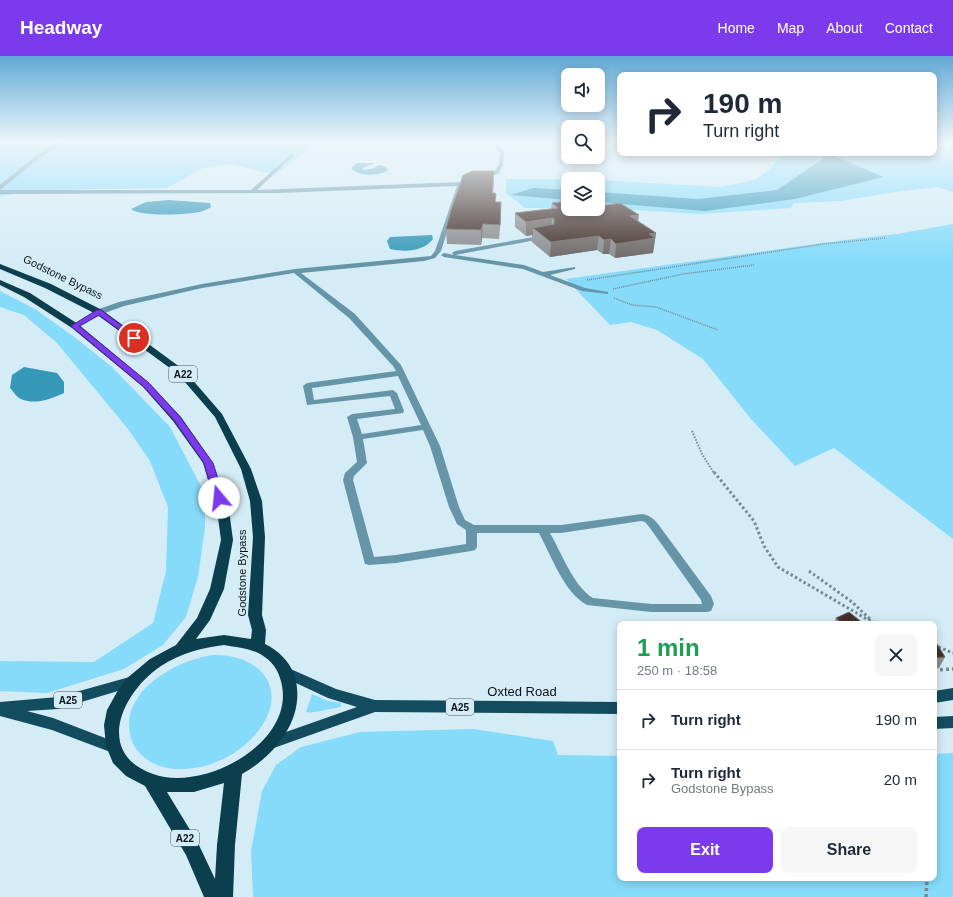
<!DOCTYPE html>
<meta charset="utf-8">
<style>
body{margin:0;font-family:Arial,sans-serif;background:#f6f6f7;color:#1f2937;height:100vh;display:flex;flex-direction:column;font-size:15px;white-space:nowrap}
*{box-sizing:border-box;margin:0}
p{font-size:13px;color:#747a83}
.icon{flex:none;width:22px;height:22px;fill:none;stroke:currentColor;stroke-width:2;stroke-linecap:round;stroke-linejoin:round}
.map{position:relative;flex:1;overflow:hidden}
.details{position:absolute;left:617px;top:565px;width:320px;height:260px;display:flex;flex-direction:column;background:#fff;border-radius:8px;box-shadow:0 2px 10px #0003}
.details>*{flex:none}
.guide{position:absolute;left:617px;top:16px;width:320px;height:84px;border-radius:8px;box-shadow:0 2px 10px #0003;background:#fff;color:#1f2937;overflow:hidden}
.controls{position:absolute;left:561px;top:12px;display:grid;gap:8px}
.controls a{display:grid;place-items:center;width:44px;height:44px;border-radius:8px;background:#fff;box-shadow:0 2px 10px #0003;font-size:20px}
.pin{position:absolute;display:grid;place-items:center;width:34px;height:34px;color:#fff;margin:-17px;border:2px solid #fff;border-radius:50%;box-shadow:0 1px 4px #0007}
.me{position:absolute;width:44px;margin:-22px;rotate:343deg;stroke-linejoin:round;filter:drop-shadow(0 0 3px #0008)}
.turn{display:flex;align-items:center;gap:14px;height:84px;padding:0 20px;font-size:18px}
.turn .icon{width:52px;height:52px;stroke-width:2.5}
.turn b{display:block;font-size:28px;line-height:34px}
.round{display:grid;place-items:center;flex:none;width:42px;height:42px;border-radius:8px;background:#f6f6f7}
.overview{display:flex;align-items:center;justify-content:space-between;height:68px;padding:0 20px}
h1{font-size:24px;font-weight:800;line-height:30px;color:#1e9e55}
.cta{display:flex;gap:8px;margin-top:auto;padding:8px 20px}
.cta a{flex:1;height:46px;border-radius:8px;background:#7c3aed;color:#fff;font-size:16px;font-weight:800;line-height:46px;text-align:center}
.cta a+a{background:#f6f6f7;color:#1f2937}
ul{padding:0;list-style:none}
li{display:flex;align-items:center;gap:12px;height:60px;padding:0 20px;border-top:1px solid #e0e1e3}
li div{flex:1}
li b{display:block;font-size:15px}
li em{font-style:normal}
header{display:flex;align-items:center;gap:24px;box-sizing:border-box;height:56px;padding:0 20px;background:#7c3aed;color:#fff}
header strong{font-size:19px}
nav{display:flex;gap:22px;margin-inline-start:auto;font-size:14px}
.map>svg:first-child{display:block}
</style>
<header>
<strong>Headway</strong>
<nav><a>Home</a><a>Map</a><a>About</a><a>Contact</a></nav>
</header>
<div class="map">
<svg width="953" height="841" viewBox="0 0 953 841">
<rect width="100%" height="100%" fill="#d4ecf6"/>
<g fill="#86dbfa">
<path d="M0,86H318L275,119L231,108L203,112L167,132L48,134L0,140Z"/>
<path d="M782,97H929L953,103V136L938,131L888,137L841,145L794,147L791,152L699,158L598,152V124L720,131L755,124L770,113Z"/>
<path d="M506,123H575H568V152H525L506,137Z"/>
<path d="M953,168V483L834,392L795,410L751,363L703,303L657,274L631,266L610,269L566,223L845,184L897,178Z"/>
<path d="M0,235L35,253L73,280L112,311L170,371L205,438V472L198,521L186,561L163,589L124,613L47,637L0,635V605L94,606L153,567L166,515L168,451L150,405L128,373L57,287L24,259L0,251Z"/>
<path d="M213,599C266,598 291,639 254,680C242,694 226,703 208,709C194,713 178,715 163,711C149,707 135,697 131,682C118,636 176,604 213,599Z"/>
<path d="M312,638L328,645L341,647V651C333,652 312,658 306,656Z"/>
<path d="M473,673L553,685L558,699L620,700V822H934V698L953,697V841H253L251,795L262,735L276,709L301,691L360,676Z"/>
</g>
<g fill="#3799ba">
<path d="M830,98L883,121L795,143L705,155L598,146V136L698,143L777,134Z"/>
<path d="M357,107H375L363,112V114L376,112L374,111C380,108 384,109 388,114C380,120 358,121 351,112Z"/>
<path d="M533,132L568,134V144L511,139Z"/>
<path d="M169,144L210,147L211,151C209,152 206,154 203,155C191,159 139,161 131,153L146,146Z"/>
<path d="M432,179L433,183C423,196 405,196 390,193L387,185L390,181Z"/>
<path d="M24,311L57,317L64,326V337C51,343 34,350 19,342C16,340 13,335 10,332L12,319Z"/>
</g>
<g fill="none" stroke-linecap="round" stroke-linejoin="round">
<path fill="#3799ba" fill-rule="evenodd" d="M953,92V94L950,93Z"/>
<g stroke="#788990" stroke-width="1.5" stroke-dasharray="1 1" stroke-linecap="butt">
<path d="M587,224L823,188L885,182"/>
<path d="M613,233L683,218L754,209"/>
<path d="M614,242L632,249L656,251L718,274"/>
</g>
<path stroke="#788990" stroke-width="2" stroke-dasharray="1.5 1.5" stroke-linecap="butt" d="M692,375L702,398L714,417"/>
<g stroke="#788990" stroke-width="3" stroke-dasharray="2.5 2.5" stroke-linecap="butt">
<path d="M714,416L754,465L764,490L778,511L865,562L878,568"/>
<path d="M809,515L852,546L871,564"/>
<path d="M934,589L953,597"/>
</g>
<g stroke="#788990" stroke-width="3.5" stroke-dasharray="3 3" stroke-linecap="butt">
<path d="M934,614L953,613"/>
<path d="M926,841L927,822"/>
</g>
<g fill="#6695a7" fill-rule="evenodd">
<path d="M492,86H496L504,97L503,109L498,118L462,129L441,195L435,202L424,205L301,217L355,258L401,309L440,390L459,451L465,464L474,469H561L642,458C649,459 653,462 658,468L711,540L714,548L711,555L707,556H651L587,549C564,537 551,499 539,477H477V491L475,494L471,495L396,507L369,509L365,508L343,424L345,417L357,406L353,381L347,361L352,358L395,353L390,340L307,349L303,330L307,327L396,315L393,310L349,262L294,217L202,232L124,250L102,258L78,272H75L71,270L96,254L119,246L202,228L295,213L431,200L435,195L457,130L279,137L0,138V134H251L292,97L294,99L257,134L460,126L494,116L499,109L500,97ZM398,320L421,369L362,378L357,363L403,357L404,355L397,337L393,334L314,344L312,332ZM423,374L430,390L449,451L457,468L466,474V488L396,499L374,501L353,424L354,420L367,407L363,383ZM641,465L645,466L650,472L701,544L702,548H651L593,542C574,531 561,496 550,477H561Z"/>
<path d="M545,179L547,180V182L455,199L524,209L543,216L575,211V213L550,219L585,232L608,236V238L582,235L523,213L444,201L441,199L444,197L454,199L452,197L455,195Z"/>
</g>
<path fill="#6695a7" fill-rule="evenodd" d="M59,86H64L41,101L0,134V129L37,99Z"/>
<g fill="#134c5e" fill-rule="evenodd">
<path d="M286,611L336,633L375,644L620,646V658L375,656L271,693L266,691L264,687L266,683L357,651L328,642L281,620L279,616L281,612Z"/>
<path d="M133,620L138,621L140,625L138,629L58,653L27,655L53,662L118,687L120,691L118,695L113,697L52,674L0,660V646L58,641Z"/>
<path d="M953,632V644L934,647V635Z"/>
<path d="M953,660V672L934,673V661Z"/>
</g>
<path fill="#0c3f4e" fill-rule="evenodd" d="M0,208L51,228L102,254L184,314L222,358L251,413L262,445L265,481L262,559L266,574L265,588C278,594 289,605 294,618C308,660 276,699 242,718L235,789L233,841H204L186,799L145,730L126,720L113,707L106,690L104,669L107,654L117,636L126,623L150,603L176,589L197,562L210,533L221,484L217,454L203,407L173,365L143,331L72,272L24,241L0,229V224L30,237L78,268L149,327L181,361L213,407L229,454L233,484L224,533L210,564L196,583L224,579L251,583L252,574L248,559L253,481L250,445L241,413L215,361L178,318L96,258L45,232L0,213ZM224,589C235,591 246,592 256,596C268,601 277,611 280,622C301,684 205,737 153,718C94,697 122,636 161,610C181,597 201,592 224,589ZM224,727L217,789L215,823L198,787L167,736H194Z"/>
</g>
<g fill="#8c8e90">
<path d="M494,115L493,137L501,160L499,183L482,182L481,189L447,188L446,173Z"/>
<path d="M552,147L638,165L656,177L653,197L615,202L609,198H603L597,194L550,201L532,186V179L526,180L515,171V157L551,153Z"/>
<path d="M836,562L864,568H834Z"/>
<path d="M934,589L945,601L939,612L934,613Z"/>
</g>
<g fill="#6f6968">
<path d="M494,115V127L492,150V137Z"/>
<path d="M501,146V160L499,183L500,169Z"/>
<path d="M639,159L637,173L630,160Z"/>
<path d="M552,162L551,176L533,172V179L526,180V166Z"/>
<path d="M483,168L482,182L481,189V174Z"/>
<path d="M656,177L653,197L615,202L616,188L649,178Z"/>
<path d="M599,180L597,194L550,201L551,186Z"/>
<path d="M611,183L609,198H603L604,184Z"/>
</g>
<g fill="#44312b" stroke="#6f6968">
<path d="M473,115H494L492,137H495L496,138L495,146H501L500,169L483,168L481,174L446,173L451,154L463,119Z"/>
<path d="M568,145V153H598V149L599,150L620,147L639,159L630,160L656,177L649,178L655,182L616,188L611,183L604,184L599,180L551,186L533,172L554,168V163L552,162L526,166L515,157L558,152L552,147Z"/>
<path d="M849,556L864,568H843L836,562Z"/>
<path d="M937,588L945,601L934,602V589Z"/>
</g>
<linearGradient id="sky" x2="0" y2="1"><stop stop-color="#61a9d6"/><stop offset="0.42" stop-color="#ecf6fb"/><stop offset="1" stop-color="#ecf6fb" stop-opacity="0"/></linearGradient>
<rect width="953" height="204" fill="url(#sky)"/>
<path fill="#7c3aed" stroke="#51269a" d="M97,254H101L138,282L132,283L99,259L79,270L149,327L180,361L213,407L224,442L223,444L219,445L214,442L204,407L174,364L143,330L71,270Z"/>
<g text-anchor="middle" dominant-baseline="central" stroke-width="4" stroke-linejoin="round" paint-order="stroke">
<g fill="#d4ecf6" stroke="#48565b" stroke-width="1">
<rect x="169" y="310" width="28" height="16" rx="3"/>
<rect x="54" y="636" width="28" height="16" rx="3"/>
<rect x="446" y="643" width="28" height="16" rx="3"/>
<rect x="171" y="774" width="28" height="16" rx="3"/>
</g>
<g font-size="10" font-weight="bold" fill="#0c1518">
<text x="183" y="318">A22</text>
<text x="68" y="644">A25</text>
<text x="460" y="651">A25</text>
<text x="185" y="782">A22</text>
</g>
<g font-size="11" fill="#0c1518" stroke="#d4ecf6">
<text transform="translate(63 221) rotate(26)">Godstone Bypass</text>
<text transform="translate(242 517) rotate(-90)">Godstone Bypass</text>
</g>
<g font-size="13" fill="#0c1518" stroke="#d4ecf6">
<text x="522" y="635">Oxted Road</text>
</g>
</g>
</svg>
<div class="controls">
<a><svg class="icon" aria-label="sound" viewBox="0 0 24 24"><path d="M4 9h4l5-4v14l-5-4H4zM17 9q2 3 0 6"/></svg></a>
<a><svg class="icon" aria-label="search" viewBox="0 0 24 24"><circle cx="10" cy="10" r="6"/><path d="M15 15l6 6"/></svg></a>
<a><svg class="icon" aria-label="layers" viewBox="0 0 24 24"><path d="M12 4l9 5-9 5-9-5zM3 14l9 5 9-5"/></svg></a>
</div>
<div class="pin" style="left:134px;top:282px;background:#d93025"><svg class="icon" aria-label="arrive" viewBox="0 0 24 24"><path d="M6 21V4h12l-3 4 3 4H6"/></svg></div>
<svg class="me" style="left:219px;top:442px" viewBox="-20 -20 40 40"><circle r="19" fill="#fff"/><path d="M0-13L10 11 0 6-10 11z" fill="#7c3aed"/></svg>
<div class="guide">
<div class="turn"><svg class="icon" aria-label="right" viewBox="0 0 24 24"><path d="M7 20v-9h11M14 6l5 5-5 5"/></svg><div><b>190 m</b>Turn right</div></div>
</div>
<section class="details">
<div class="overview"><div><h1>1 min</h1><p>250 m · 18:58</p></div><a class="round"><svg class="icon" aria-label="close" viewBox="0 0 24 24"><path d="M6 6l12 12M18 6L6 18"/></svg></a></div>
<ul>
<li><svg class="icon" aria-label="right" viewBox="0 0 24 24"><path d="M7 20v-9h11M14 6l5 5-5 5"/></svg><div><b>Turn right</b></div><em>190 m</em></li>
<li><svg class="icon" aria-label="right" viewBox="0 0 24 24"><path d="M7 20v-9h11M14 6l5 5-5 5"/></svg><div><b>Turn right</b><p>Godstone Bypass</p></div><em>20 m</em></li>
</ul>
<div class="cta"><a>Exit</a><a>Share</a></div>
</section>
</div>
